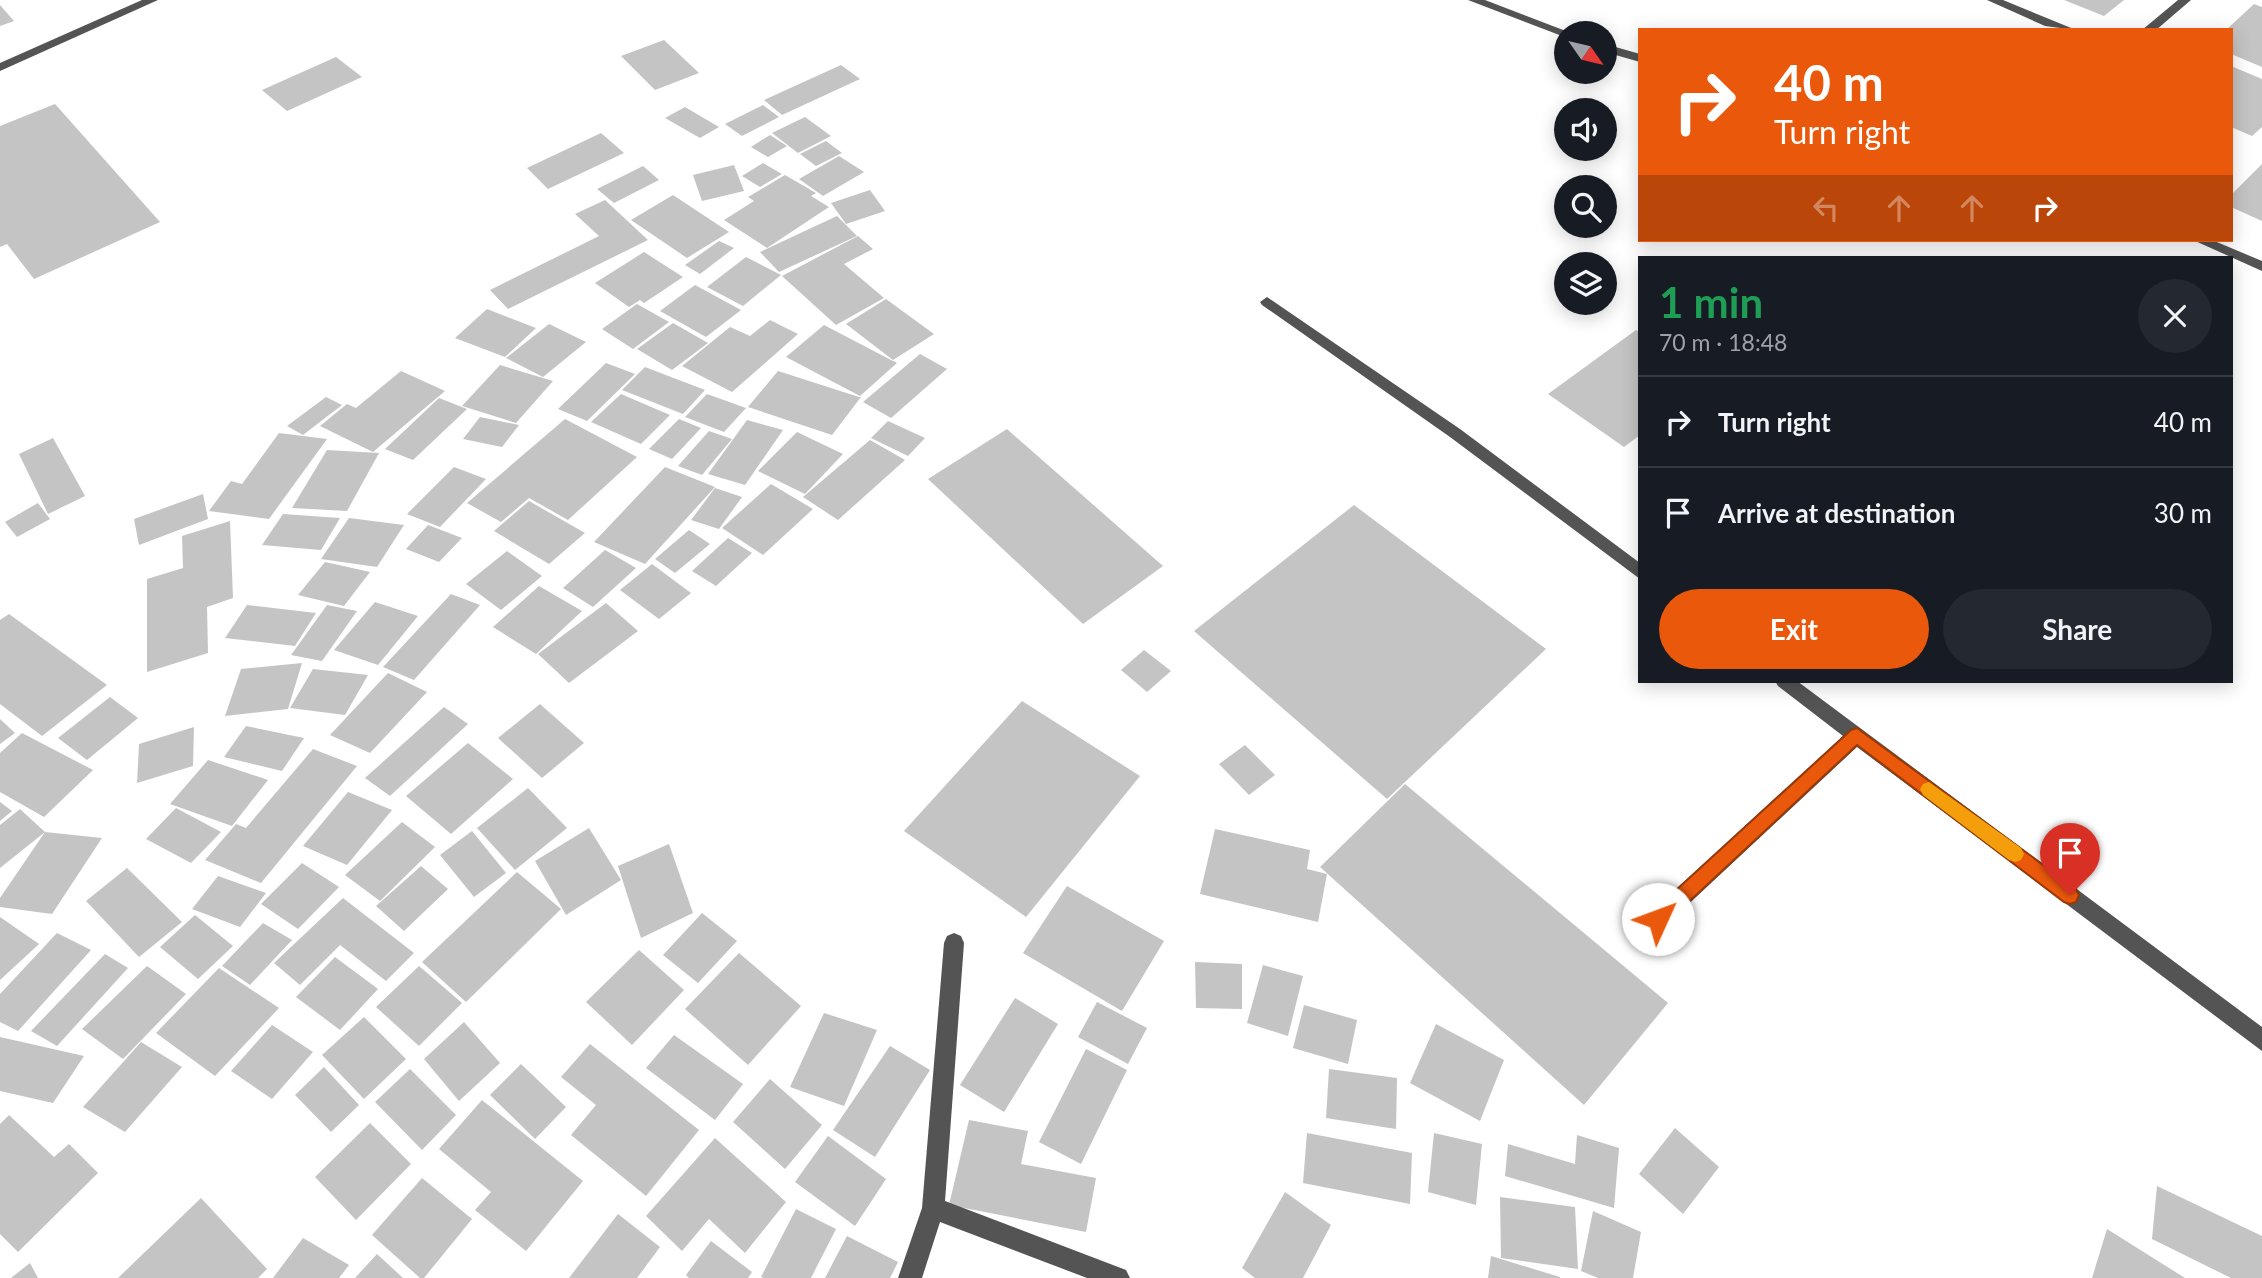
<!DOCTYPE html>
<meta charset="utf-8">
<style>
body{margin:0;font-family:Lato,sans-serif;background:#242831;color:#f1f3f6;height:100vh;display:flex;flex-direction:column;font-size:26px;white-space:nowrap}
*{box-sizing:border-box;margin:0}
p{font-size:23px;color:#9ea1a6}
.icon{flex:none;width:38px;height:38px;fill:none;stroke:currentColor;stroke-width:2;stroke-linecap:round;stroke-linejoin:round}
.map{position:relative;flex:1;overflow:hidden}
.sheet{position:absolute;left:1638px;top:256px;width:595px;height:427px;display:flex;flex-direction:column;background:#171b24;border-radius:0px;box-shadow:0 4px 18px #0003}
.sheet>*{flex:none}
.hud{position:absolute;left:1638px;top:28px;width:595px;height:214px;border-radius:0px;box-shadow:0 4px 18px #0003;background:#ea580c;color:#fff;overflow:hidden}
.needle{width:46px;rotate:124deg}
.controls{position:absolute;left:1554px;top:21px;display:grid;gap:14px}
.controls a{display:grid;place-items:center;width:63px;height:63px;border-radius:50%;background:#171b24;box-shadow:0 4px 18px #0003;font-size:35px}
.pin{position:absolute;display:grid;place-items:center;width:60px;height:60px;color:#fff;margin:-72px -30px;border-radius:50% 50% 50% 0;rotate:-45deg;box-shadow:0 0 7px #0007}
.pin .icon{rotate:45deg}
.me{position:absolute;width:77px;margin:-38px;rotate:47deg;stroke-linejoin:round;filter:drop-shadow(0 0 5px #0008)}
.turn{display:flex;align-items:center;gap:24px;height:147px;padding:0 21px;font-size:32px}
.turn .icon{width:91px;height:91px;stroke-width:2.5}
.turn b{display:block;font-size:49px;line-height:60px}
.lanes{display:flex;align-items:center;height:66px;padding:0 21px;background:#0003;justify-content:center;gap:35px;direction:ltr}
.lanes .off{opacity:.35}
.round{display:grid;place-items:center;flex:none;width:74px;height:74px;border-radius:37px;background:#242831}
.head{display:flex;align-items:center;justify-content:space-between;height:119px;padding:0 21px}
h1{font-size:42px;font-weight:700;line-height:52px;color:#1e9e55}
.button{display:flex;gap:14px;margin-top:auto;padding:14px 21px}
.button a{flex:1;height:80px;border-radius:42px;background:#ea580c;color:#fff;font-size:28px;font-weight:700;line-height:80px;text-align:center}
.button a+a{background:#242831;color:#f1f3f6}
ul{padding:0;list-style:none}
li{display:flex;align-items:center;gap:21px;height:91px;padding:0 21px;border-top:2px solid #363941}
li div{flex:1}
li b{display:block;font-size:26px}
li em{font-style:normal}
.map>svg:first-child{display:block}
</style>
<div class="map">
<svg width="2262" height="1278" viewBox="0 0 2262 1278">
<rect width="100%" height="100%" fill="#fff"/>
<g fill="#c4c4c4">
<path d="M2064,0H2124L2104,16Z"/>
<path d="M2254,4L2262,7V67L2231,54V30H2226Z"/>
<path d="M0,5L14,21L0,26Z"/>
<path d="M664,40L699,73L655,90L621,56Z"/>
<path d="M336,57L362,77L287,111L262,90Z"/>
<path d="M841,65L860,79L782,115L764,100Z"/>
<path d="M2231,66L2262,79V127L2252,136L2231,127Z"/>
<path d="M55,104L160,222L34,279L7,244L0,247V126Z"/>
<path d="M763,105L779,117L742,136L725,124Z"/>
<path d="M685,107L719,127L700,138L665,118Z"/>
<path d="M805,117L831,136L798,153L772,133Z"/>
<path d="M601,133L624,153L548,189L527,168Z"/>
<path d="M770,135L787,146L768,157L751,147Z"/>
<path d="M826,141L842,153L816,166L800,154Z"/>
<path d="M839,156L864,172L823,196L799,179Z"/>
<path d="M763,163L782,174L760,187L742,176Z"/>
<path d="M2262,164V221L2231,207V195Z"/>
<path d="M734,165L744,191L702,201L693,175Z"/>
<path d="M643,166L659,180L614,203L597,189Z"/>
<path d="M785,175L816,193L811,196L829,207L767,248L724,220L754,201L748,197Z"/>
<path d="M870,190L885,211L846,224L831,203Z"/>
<path d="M673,195L729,232L687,258L631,220Z"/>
<path d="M605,200L648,240L508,309L490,290L599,236L575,214Z"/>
<path d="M837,216L857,236L779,272L760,252Z"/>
<path d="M858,236L873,249L844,264L884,298L836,325L782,276Z"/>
<path d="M719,241L734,248L700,274L685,265Z"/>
<path d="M644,252L683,277L644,303L640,300L629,307L595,283Z"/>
<path d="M746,257L781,275L743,306L707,287Z"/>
<path d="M695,285L741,310L706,337L660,311Z"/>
<path d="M886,299L934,334L893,360L846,324Z"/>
<path d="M637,304L669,322L633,349L602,329Z"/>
<path d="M487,309L536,328L505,357L455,338Z"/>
<path d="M770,320L798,334L732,392L682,366L730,327L750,336Z"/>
<path d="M673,323L708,343L672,370L637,349Z"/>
<path d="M549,324L586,342L543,377L506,358Z"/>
<path d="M824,325L891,360L897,363L860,396L786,357Z"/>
<path d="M1636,330L1640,332V435L1624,447L1548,394Z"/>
<path d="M920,354L947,369L891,418L863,402Z"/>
<path d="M606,363L635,374L587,421L558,409Z"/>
<path d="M500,365L553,381L516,423L462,406Z"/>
<path d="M645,367L705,390L683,414L622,390Z"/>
<path d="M401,371L445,391L373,452L320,426L347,404L356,408Z"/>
<path d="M778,371L859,397H861L832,435L748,407Z"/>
<path d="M621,394L670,415L641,444L591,422Z"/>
<path d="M707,394L746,408L724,432L685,417Z"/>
<path d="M326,397L342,405L303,435L287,426Z"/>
<path d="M439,398L467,409L413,460L385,449Z"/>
<path d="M480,417L519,425L502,447L463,439Z"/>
<path d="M565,419L637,457L568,520L529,498L501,522L467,503Z"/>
<path d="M679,419L701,428L672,459L649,449Z"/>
<path d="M747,420L783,430L745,485L708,474Z"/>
<path d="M888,421L925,438L908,456L871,438Z"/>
<path d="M1007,429L1163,566L1083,624L928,479Z"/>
<path d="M709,431L732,439L702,475L678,466Z"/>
<path d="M797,432L843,454L805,494L758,471Z"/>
<path d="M279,433L327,439L269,519L209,511L231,481L242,484Z"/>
<path d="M53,438L85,496L48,514L19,454Z"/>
<path d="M870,440L905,460L838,520L803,497Z"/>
<path d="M327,450L379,453L347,511L292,508Z"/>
<path d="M454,467L486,479L440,527L407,514Z"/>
<path d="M665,467L715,487L645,564L594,542Z"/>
<path d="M771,484L813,509L763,555L722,528Z"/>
<path d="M715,488L742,497L719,529L691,520Z"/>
<path d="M203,494L208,519L139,545L134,519Z"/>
<path d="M529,501L585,533L549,564L494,531Z"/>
<path d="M38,503L50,519L17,537L5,522Z"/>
<path d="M1354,505L1546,649L1387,799L1194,631Z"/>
<path d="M283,514L340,518L321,550L262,545Z"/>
<path d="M349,518L404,525L377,567L321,559Z"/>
<path d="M230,521L233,598L207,607L208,653L147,672V579L183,568L182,536Z"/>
<path d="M428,525L462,538L439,562L406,549Z"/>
<path d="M689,530L710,544L675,573L655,559Z"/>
<path d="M728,538L752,553L716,586L692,571Z"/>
<path d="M605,550L636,568L593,607L563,588Z"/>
<path d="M507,551L542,576L501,610L466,584Z"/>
<path d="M325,562L370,572L344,606L298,595Z"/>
<path d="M652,564L691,593L659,619L620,590Z"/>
<path d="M539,586L582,611L536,654L493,627Z"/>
<path d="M451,594L480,605L414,680L383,667Z"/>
<path d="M375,602L418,616L378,665L334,650Z"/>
<path d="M606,603L638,631L569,683L538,654Z"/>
<path d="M247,605L316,613L295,646L225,638Z"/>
<path d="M327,605L357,611L322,661L291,655Z"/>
<path d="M9,614L107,685L42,736L0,704V620Z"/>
<path d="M1144,650L1171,671L1147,692L1121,670Z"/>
<path d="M302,663L288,709L225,716L241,669Z"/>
<path d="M313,669L368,675L345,715L290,708Z"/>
<path d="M388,673L427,692L370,753L330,735Z"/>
<path d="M110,697L138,718L87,760L58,738Z"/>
<path d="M1022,701L1140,776L1026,917L904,831Z"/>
<path d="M540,704L584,743L542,778L498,738Z"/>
<path d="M444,707L468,724L390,796L365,778Z"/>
<path d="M0,719L15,733L0,744Z"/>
<path d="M246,726L304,738L282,771L224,757Z"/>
<path d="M194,727L193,766L137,783L139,744Z"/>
<path d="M22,733L93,770L44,817L0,792V753Z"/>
<path d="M468,743L513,779L451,834L406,796Z"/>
<path d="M1245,745L1275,775L1249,795L1219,764Z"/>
<path d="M313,749L357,766L261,883L205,860L236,824L246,828Z"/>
<path d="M208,760L268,780L232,826L170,804Z"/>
<path d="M1405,784L1668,1003L1584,1105L1320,867Z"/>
<path d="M528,788L567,828L515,870L477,828Z"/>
<path d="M348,792L392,810L347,865L303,846Z"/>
<path d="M0,802L12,811L0,821Z"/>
<path d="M176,808L221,832L191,863L146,839Z"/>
<path d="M20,809L45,832L102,838L52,914L0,907V898L45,832L0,868V825Z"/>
<path d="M402,822L435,847L380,901L345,875Z"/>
<path d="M589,828L621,880L566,915L535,861Z"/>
<path d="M1215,829L1310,850L1307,869L1327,874L1318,922L1200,894Z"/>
<path d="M472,831L506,873L474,897L440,855Z"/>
<path d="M669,844L693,913L641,938L618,866Z"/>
<path d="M302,863L339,887L298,929L261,904Z"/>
<path d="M421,866L448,889L404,931L376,906Z"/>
<path d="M127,868L182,922L139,957L86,901Z"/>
<path d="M517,872L561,909L466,1002L422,962Z"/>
<path d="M218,876L266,893L240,927L192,909Z"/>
<path d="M1067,886L1164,941L1122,1011L1023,953Z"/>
<path d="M343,898L414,953L386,981L340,945L300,985L274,963Z"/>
<path d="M702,913L737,941L698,983L663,955Z"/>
<path d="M195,915L233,946L198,979L160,947Z"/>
<path d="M0,917L39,944L0,980Z"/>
<path d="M263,923L292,940L250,985L222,966Z"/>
<path d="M57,933L91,950L18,1031L0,1022V994Z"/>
<path d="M639,950L684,990L632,1045L586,1002Z"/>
<path d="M739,953L801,1006L748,1065L685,1009Z"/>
<path d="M105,954L128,968L57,1046L31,1031Z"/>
<path d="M335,957L378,989L340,1030L296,997Z"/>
<path d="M1195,962L1242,964V1009L1196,1008Z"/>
<path d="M1263,965L1303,976L1288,1036L1247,1023Z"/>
<path d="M147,966L186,994L123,1059L82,1029Z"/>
<path d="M419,966L462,1003L419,1046L376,1007Z"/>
<path d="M219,968L279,1008L215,1076L156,1033Z"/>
<path d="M1015,998L1058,1024L1004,1112L960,1085Z"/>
<path d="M1097,1002L1147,1028L1128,1064L1078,1037Z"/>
<path d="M1304,1005L1357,1020L1348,1064L1293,1048Z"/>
<path d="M824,1013L877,1030L844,1106L790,1087Z"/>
<path d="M364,1017L406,1059L364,1099L322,1055Z"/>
<path d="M464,1022L500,1063L459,1101L424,1059Z"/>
<path d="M1436,1024L1504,1060L1480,1121L1410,1083Z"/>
<path d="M272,1025L313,1052L272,1099L231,1071Z"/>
<path d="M674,1035L743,1084L715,1120L646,1068Z"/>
<path d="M0,1037L84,1056L53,1103L0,1091Z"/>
<path d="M141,1042L182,1067L125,1132L83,1107Z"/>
<path d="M590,1044L699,1130L646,1196L571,1135L596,1105L561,1077Z"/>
<path d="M890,1046L930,1070L875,1157L833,1130Z"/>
<path d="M1086,1049L1127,1070L1081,1164L1039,1142Z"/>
<path d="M521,1064L566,1107L535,1139L490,1095Z"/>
<path d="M324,1067L359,1105L331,1132L295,1095Z"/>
<path d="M410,1069L456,1115L422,1150L375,1102Z"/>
<path d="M1329,1069L1397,1078L1396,1129L1326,1118Z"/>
<path d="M770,1079L822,1125L785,1169L733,1122Z"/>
<path d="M482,1100L583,1181L526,1251L475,1210L491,1192L439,1149Z"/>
<path d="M9,1115L54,1157L69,1144L98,1173L18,1252L0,1234V1124Z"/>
<path d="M969,1120L1028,1131L1021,1164L1096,1178L1086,1232L949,1205Z"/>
<path d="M370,1123L411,1164L356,1220L315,1177Z"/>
<path d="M1675,1128L1719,1167L1683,1214L1639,1174Z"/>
<path d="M1307,1133L1412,1153L1410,1204L1303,1183Z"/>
<path d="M1434,1133L1482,1144L1476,1205L1428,1192Z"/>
<path d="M1577,1135L1619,1148L1614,1208L1505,1176L1508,1144L1575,1164Z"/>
<path d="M828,1136L886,1179L855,1226L795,1182Z"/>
<path d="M715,1138L786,1202L745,1253L709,1219L682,1251L646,1216Z"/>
<path d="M422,1178L472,1219L424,1278H420L372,1235Z"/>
<path d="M2157,1186L2262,1236V1278H2231L2152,1239Z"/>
<path d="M1285,1192L1331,1225L1303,1278H1255L1242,1268Z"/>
<path d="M1500,1197L1575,1207L1578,1269L1501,1258Z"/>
<path d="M201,1198L267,1269L258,1278H118Z"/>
<path d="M796,1209L836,1229L811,1278H764L761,1277Z"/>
<path d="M1593,1211L1641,1232L1633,1278H1598L1581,1271Z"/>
<path d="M618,1214L660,1247L637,1278H569Z"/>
<path d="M2107,1229L2185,1278H2092Z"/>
<path d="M847,1236L898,1262L890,1278H825Z"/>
<path d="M303,1238L349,1265L339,1278H273Z"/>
<path d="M711,1241L752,1272L748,1278H689L686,1275Z"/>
<path d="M377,1254L403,1278H355Z"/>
<path d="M1491,1256L1560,1277V1278H1488Z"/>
<path d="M30,1263L38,1278H11Z"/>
</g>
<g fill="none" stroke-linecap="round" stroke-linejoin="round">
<g fill="#545454" fill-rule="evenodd">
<path d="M142,0H158L0,71V63Z"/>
<path d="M1468,0H1485L1571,33H1566V37L1562,36Z"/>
<path d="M1987,0H2003L2076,30L2045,26Z"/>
<path d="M2178,0H2191L2156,30H2142Z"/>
<path d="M1605,44L1640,54V62L1605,52Z"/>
<path d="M2193,240H2212L2262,261V271Z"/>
<path d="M1267,297L1460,429L1640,563V579L1450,437L1262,305L1260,302Z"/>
<path d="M1775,681H1797L2262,1027V1051L1857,747L1665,926L1658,929L1651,926L1648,919L1651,912L1843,736L1778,686Z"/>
<path d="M954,933L961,936L964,943L945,1201L1126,1270L1130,1278H1087L940,1222L922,1278H898L922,1208L944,943L947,936Z"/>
</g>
</g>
<path fill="#ea580c" stroke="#983908" stroke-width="2" d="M1857,728L2076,889L2079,895L2076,902L2070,904L2064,902L1857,745L1664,925L1658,928L1651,925L1649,919L1651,913L1851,730Z"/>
<path fill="#f59e0b" d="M1929,782L2021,848L2024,854L2021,860L2015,862L2009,860L1923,795L1920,789L1923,784Z"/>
</svg>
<div class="controls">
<a><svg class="needle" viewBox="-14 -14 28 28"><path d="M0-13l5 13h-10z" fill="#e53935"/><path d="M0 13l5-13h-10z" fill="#9ea1a6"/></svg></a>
<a><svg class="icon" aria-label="sound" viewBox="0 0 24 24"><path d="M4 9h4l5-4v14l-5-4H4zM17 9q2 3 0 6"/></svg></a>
<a><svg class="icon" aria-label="search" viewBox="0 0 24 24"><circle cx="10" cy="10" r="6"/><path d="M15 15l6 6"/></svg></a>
<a><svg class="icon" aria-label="layers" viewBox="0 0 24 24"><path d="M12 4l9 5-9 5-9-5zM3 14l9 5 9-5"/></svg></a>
</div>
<div class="pin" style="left:2070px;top:895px;background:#d93025"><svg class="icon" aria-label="arrive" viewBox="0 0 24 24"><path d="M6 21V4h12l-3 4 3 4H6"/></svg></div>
<svg class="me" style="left:1658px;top:919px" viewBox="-20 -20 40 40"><circle r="19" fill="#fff"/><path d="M0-13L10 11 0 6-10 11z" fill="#ea580c"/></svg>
<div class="hud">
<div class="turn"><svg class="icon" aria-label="right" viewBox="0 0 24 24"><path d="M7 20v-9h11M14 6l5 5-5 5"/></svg><div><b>40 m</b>Turn right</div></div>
<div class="lanes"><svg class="icon off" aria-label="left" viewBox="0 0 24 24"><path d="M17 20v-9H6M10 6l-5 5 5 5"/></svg><svg class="icon off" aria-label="ahead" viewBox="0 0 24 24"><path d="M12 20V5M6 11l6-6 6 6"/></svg><svg class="icon off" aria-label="ahead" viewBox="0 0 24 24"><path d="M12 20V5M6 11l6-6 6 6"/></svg><svg class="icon" aria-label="right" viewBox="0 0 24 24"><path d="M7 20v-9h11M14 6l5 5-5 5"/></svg></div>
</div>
<section class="sheet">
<div class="head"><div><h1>1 min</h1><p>70 m · 18:48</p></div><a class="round"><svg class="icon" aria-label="close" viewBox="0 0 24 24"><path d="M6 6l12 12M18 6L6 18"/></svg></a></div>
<ul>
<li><svg class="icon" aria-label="right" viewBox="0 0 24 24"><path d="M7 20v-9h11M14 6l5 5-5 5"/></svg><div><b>Turn right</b></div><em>40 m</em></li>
<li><svg class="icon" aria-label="arrive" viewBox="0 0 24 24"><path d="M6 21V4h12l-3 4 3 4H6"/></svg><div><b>Arrive at destination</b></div><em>30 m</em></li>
</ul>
<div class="button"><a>Exit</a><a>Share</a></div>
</section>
</div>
